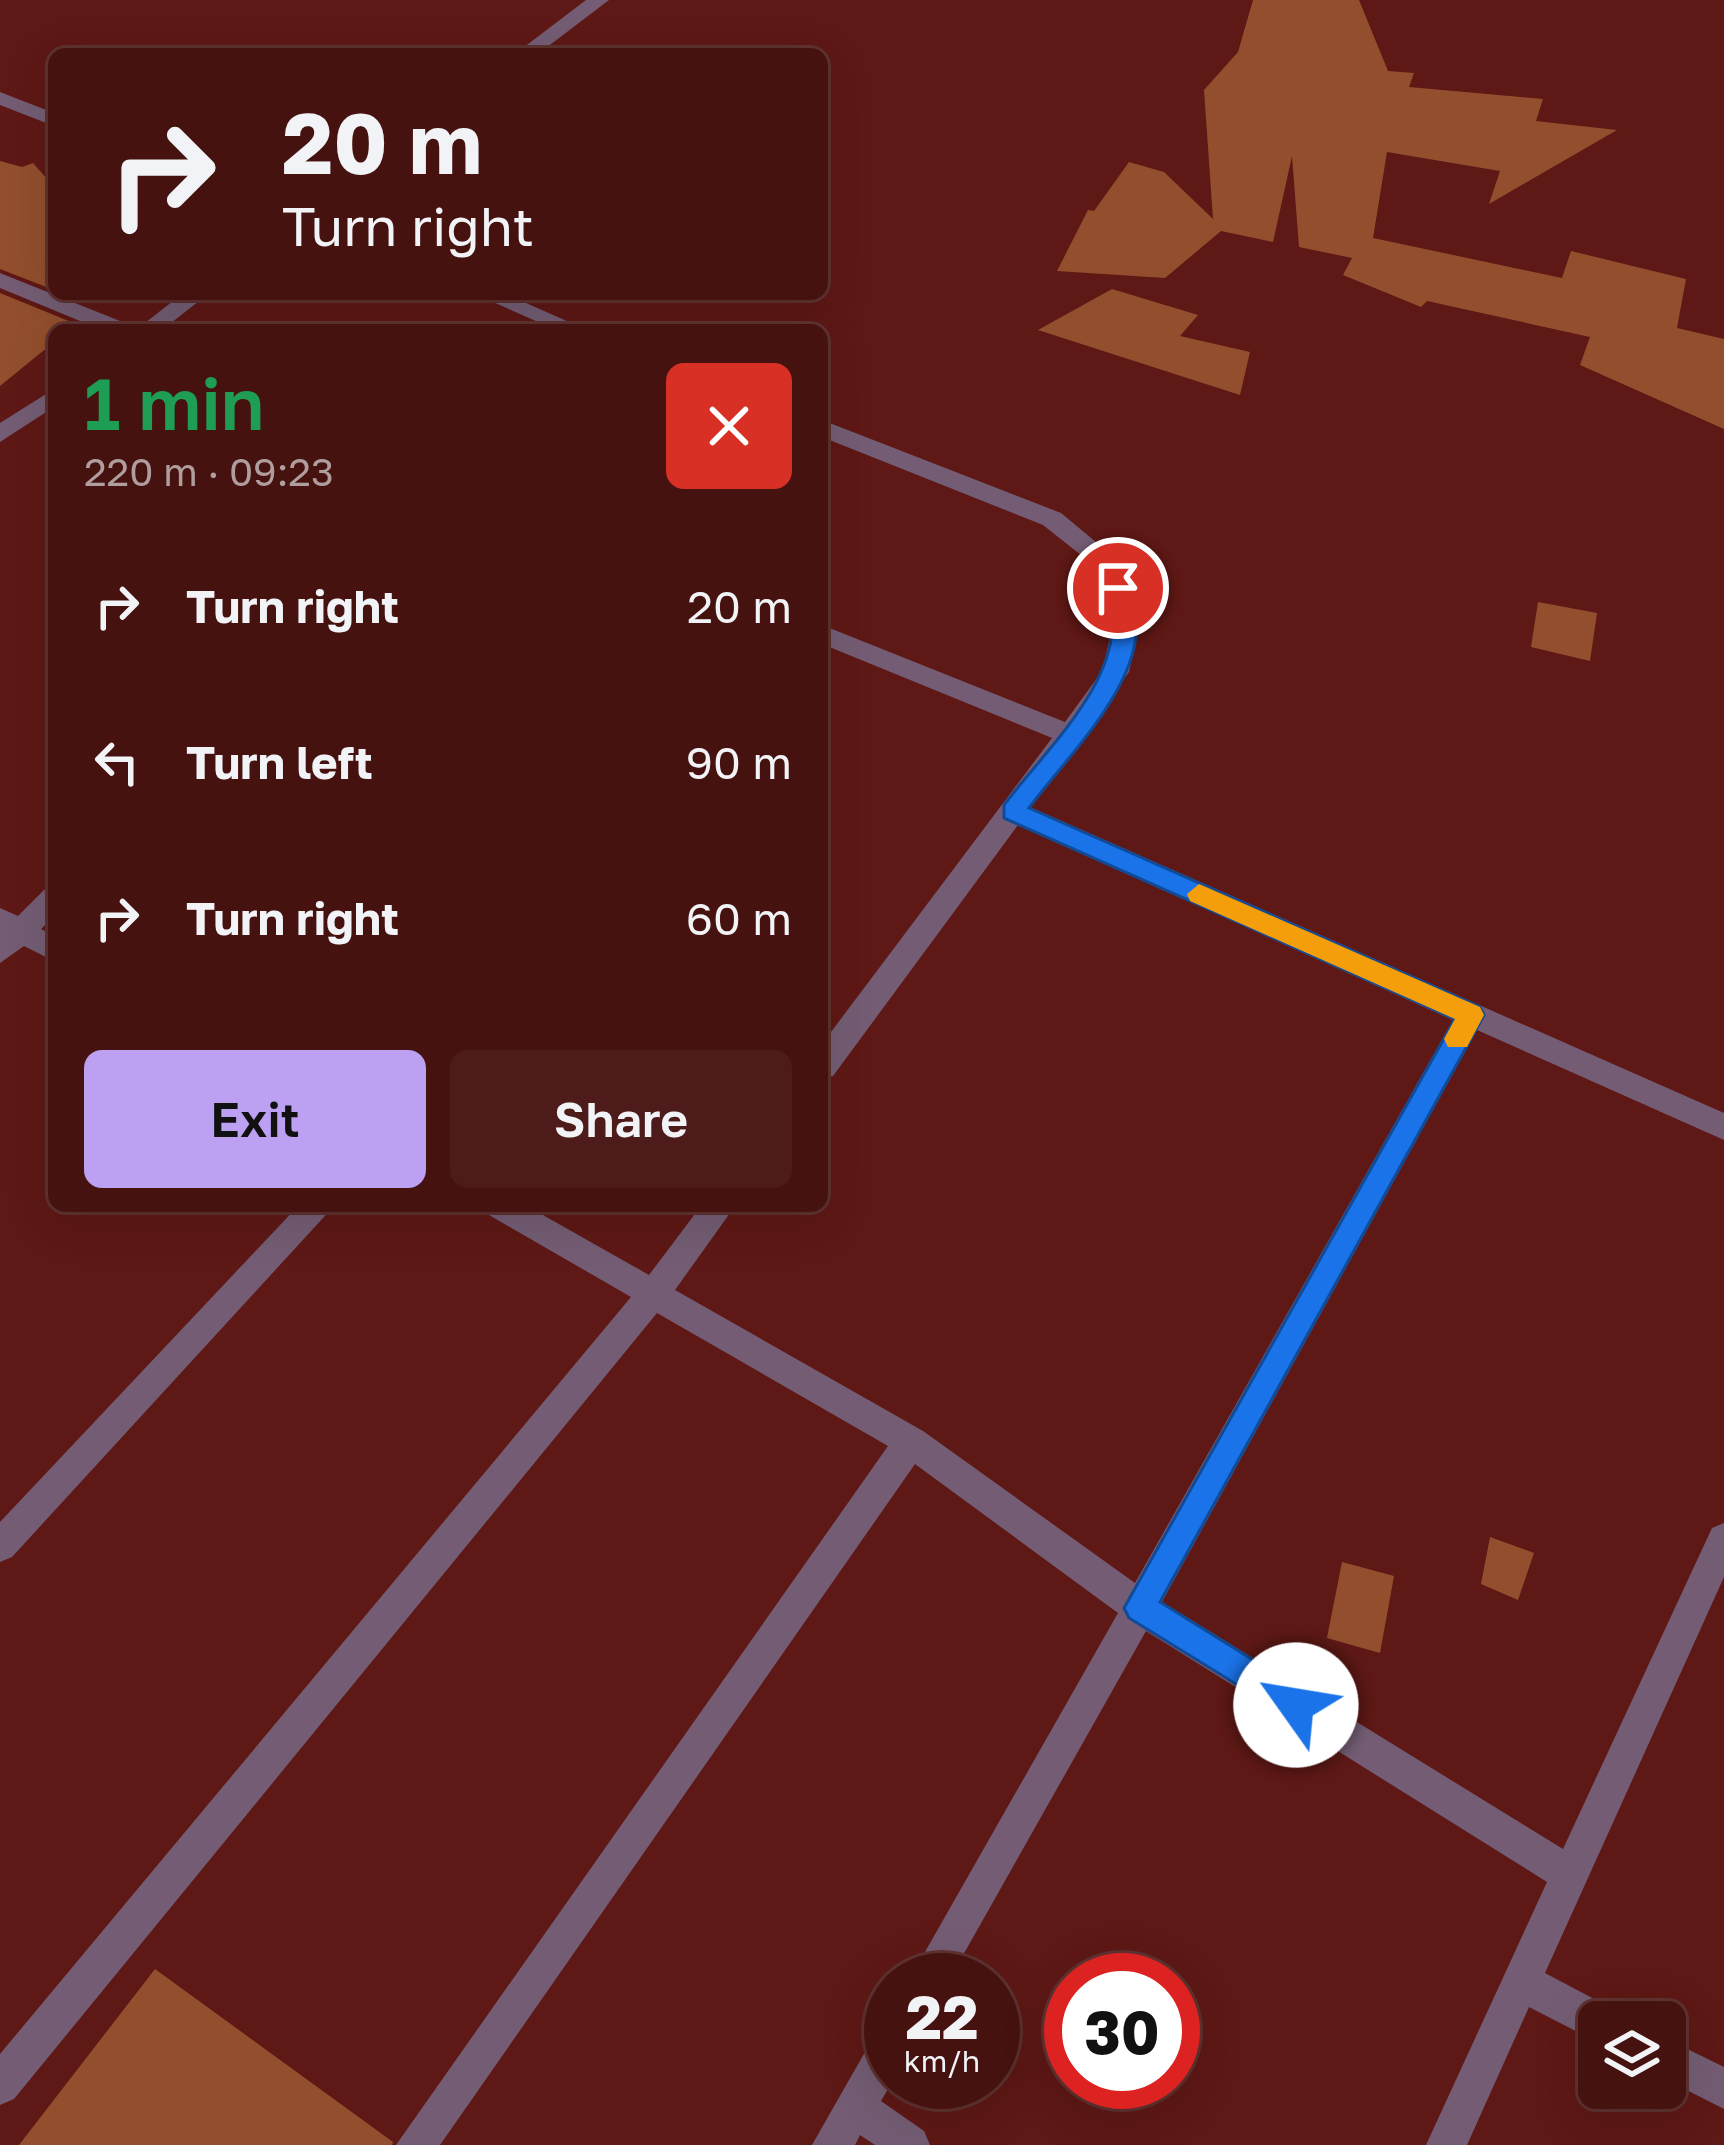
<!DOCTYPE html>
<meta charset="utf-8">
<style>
body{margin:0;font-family:"Golos Text",sans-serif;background:#4d1b19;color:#f1f3f6;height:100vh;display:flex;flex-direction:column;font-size:45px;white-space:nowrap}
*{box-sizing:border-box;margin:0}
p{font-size:39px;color:#b09e9f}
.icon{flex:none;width:66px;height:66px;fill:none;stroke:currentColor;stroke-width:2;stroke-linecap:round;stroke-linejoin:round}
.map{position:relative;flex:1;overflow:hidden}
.side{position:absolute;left:48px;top:324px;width:780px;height:888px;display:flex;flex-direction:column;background:#461210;border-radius:18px;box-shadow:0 12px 48px #0002,0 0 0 3px #5e3230}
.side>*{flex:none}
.hud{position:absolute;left:48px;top:48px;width:780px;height:252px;border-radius:18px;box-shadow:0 12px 48px #0002,0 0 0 3px #5e3230;background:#461210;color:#f1f3f6;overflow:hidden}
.tools{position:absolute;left:1578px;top:2001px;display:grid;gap:24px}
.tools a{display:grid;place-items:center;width:108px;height:108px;border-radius:18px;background:#461210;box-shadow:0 12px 48px #0002,0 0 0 3px #5e3230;font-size:60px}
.speed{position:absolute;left:864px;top:1953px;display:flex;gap:24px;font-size:60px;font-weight:700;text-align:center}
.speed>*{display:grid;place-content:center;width:156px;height:156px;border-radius:50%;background:#461210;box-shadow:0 12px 48px #0002,0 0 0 3px #5e3230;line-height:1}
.speed small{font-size:30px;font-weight:400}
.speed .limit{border:18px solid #d22;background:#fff;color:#111}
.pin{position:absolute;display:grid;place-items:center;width:102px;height:102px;color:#fff;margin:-51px;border:6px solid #fff;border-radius:50%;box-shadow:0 3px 12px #0007}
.me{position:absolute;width:132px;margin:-66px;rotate:302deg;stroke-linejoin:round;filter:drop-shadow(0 0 9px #0008)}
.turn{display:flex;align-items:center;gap:42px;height:252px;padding:0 36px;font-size:54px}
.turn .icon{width:156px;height:156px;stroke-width:2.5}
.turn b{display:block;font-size:84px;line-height:102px}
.round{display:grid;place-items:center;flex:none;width:126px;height:126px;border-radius:18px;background:#4d1b19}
.headline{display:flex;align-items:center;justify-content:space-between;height:204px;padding:0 36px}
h1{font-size:72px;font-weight:600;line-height:90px;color:#1e9e55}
.primary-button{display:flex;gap:24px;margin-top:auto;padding:24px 36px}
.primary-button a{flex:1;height:138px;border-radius:18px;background:#bca0f2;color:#111;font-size:48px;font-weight:600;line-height:138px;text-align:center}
.primary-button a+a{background:#4d1b19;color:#f1f3f6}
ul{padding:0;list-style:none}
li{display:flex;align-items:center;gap:36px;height:156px;padding:0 36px}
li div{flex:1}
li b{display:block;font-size:45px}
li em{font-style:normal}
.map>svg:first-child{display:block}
</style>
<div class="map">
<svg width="1724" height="2145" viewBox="0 0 1724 2145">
<rect width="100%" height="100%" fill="#5e1815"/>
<g fill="#934f2d">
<path d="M1253,0H1359L1388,71L1414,73L1409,87L1543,99L1536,121L1617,130L1489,204L1500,171L1387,152L1373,238L1562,278L1571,251L1686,279L1677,328L1724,339V429L1580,365L1590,337L1427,301L1421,307L1343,275L1352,258L1299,247L1292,156L1273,242L1221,231L1165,278L1057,271L1088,210L1094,211L1129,162L1164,172L1213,219L1204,90L1238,52Z"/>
<path d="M0,161L22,167L33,163L54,187V290L0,269Z"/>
<path d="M1112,289L1198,315L1180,336L1250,352L1240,395L1038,330Z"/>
<path d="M0,293L76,324L54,330V342L0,386Z"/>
<path d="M1538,602L1597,613L1590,661L1531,647Z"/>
<path d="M1490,1537L1534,1553L1518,1600L1481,1584Z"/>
<path d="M1342,1562L1394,1576L1380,1653L1327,1638Z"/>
<path d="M155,1969L393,2142L392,2145H19Z"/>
</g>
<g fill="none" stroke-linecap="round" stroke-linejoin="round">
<g fill="#745d74" fill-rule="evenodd">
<path d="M586,0H609L538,54H515Z"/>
<path d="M0,92L54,113V126L0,105Z"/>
<path d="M0,273L130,325L133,330H102L0,288Z"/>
<path d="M182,294H208L162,330H136Z"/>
<path d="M475,294H506L587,330H556Z"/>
<path d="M54,389V407L0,442V423Z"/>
<path d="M822,420L1061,513L1120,562L1141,613L1129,672L1030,807L1724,1113V1140L1477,1030L1162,1602L1563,1849L1712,1528L1724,1523V1577L1545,1973L1613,2009L1618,2022H1599V2043L1529,2007L1467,2145H1426L1547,1882L1146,1631L949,1980H909L1118,1613L915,1464L440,2145H396L888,1446L657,1313L14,2099L0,2105V2054L631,1297L489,1215L484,1206H527L649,1275L701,1206H735L675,1290L923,1431L1135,1583L1453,1020L1018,825L833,1076L822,1079V1044L1052,738L822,644V625L1065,722L1103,670L1115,613L1096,567L1043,525L822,437Z"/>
<path d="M54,887V916L41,929L54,936V961L24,946L0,963V908L18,916L44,890Z"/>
<path d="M298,1206H334L12,1557L0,1562V1522Z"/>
<path d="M891,2025L892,2082L881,2101L924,2131L930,2145H875L860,2135L855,2145H812L877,2031Z"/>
<path d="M1665,2038L1724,2067V2109L1665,2079Z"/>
</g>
</g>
<path fill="#1a73e8" stroke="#114b97" stroke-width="3" d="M1118,580L1126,582C1169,661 1073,748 1029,808L1480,1007L1484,1015L1160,1602L1308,1694L1313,1705L1308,1716L1296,1721L1129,1618L1124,1608L1455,1019L1004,818V805C1048,746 1138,667 1106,588Z"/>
<path fill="#f59e0b" d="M1199,884L1480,1007L1484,1015L1467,1047H1448L1444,1039L1455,1019L1190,901L1187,894Z"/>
</svg>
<div class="tools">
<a><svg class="icon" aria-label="layers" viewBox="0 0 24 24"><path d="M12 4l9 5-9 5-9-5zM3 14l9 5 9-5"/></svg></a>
</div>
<div class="speed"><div>22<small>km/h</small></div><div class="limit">30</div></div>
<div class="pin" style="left:1118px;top:588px;background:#d93025"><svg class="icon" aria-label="arrive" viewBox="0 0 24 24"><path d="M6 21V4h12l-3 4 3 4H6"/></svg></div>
<svg class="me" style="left:1296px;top:1705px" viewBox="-20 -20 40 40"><circle r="19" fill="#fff"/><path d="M0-13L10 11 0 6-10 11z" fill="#1a73e8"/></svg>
<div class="hud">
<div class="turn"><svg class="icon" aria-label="right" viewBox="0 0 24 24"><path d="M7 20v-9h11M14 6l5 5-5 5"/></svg><div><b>20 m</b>Turn right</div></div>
</div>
<section class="side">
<div class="headline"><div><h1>1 min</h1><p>220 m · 09:23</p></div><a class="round" style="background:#d93025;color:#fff"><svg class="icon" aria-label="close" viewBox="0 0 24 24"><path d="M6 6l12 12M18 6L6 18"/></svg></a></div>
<ul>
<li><svg class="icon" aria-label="right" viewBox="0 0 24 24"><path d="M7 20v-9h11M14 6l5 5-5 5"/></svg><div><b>Turn right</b></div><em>20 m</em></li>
<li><svg class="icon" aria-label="left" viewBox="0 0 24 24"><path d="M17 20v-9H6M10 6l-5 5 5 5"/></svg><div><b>Turn left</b></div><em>90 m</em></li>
<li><svg class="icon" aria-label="right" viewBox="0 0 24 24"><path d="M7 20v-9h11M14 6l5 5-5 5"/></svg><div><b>Turn right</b></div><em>60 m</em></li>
</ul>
<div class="primary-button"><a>Exit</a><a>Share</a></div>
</section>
</div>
